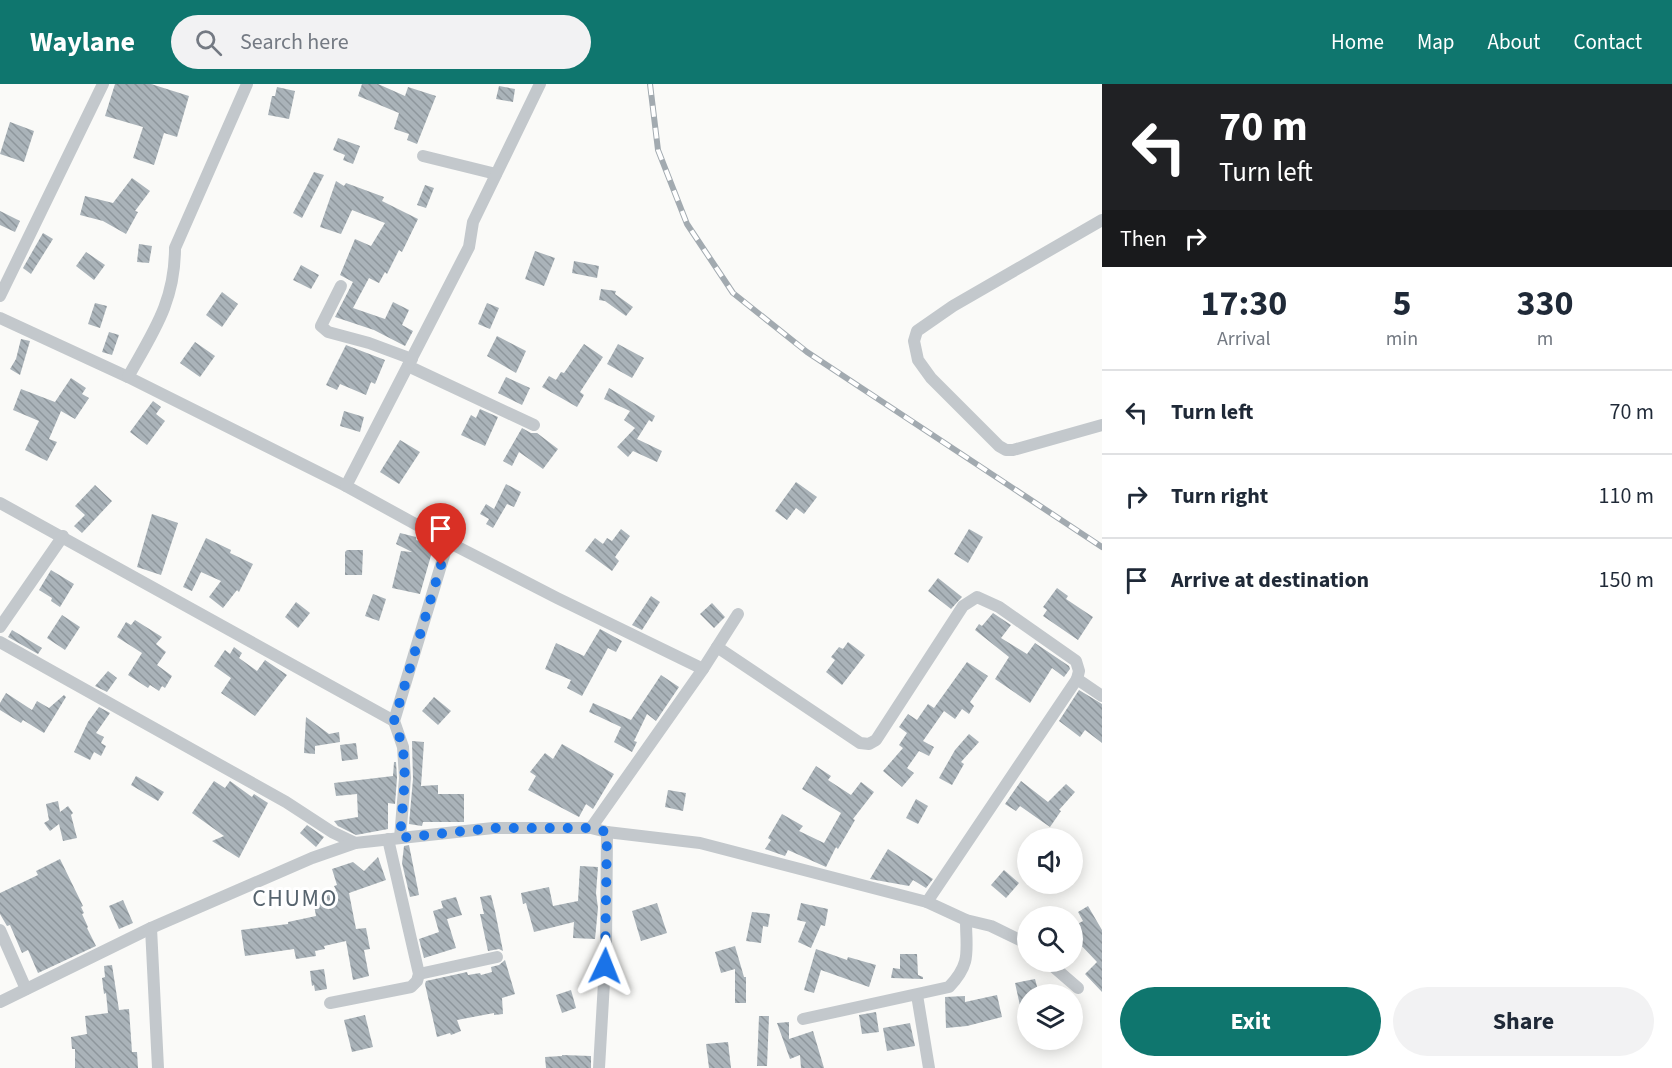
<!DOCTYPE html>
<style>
body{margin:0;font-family:"Source Sans 3",sans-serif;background:#f2f2f3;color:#1f2937;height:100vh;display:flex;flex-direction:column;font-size:22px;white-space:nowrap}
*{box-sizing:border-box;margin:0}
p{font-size:20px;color:#747a83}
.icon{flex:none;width:33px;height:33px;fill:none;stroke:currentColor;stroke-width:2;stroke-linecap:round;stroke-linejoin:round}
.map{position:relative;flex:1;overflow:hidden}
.drawer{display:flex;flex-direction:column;background:#fff;width:570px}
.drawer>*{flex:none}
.top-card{background:#202124;color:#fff;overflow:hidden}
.tools{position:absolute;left:1017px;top:744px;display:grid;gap:12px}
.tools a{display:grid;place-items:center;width:66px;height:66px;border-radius:50%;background:#fff;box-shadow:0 3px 15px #0003;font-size:30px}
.pin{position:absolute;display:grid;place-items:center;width:51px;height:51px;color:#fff;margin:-62px -26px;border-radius:50% 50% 50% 0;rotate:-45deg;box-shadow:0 0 6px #0007}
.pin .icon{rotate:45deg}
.me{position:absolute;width:66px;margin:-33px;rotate:2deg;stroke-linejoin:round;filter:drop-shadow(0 0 4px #0008)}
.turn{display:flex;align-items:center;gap:21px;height:126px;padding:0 18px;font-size:27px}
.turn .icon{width:78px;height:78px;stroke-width:2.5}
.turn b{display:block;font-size:42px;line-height:51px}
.then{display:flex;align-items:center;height:57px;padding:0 18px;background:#0003;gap:12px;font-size:22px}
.eta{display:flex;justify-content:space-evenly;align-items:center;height:102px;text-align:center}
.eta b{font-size:36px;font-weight:700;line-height:42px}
.action{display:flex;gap:12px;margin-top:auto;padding:12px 18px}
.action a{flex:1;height:69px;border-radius:36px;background:#0f766e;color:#fff;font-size:24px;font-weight:700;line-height:69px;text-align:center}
.action a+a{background:#f2f2f3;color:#1f2937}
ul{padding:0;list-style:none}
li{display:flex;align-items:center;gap:18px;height:84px;padding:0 18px;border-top:2px solid #e0e1e3}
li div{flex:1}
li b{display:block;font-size:22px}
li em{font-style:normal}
header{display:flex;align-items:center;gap:36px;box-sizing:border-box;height:84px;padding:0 30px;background:#0f766e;color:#fff}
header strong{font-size:28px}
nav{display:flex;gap:33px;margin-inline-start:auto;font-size:21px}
.search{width:420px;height:54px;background:#f2f2f3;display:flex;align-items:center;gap:15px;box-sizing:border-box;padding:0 21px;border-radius:33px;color:#747a83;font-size:22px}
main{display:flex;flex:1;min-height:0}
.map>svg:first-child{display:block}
</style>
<header>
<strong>Waylane</strong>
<div class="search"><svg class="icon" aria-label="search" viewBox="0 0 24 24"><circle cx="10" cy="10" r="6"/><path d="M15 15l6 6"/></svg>Search here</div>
<nav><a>Home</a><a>Map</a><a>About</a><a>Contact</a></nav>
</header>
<main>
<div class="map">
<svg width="1102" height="984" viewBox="0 0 1102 984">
<defs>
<pattern id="building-back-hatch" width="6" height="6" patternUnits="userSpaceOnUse" patternTransform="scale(1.5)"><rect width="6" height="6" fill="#aab3b9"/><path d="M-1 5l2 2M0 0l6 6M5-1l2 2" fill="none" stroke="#8e969c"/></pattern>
</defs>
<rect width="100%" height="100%" fill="#fafaf8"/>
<g fill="url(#building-back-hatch)">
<path d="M115,0H151L189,12L177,53L164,49L154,81L133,74L143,43L105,32Z"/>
<path d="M362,0H378L405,12L408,3L436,12L417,60L407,56L409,50L394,45L399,29L358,12Z"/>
<path d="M499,2L515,5L513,18L496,15Z"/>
<path d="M277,3L295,7L289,35L268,31L272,12H275Z"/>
<path d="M10,38L34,47L24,78L0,70Z"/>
<path d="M338,54L360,62L353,80L343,76L345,71L333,66Z"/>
<path d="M314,88L324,91L302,134L293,129Z"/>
<path d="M132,94L150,107L135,127L138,128L126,150L103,137L80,131L85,112L113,119Z"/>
<path d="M336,97L344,102L346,99L384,113L382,117L418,135L402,168L399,166L387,190L385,188L379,199L369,194L353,224L385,235L393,218L409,226L402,241L413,247L405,262L374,246L335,233L353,198L340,191L355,155L371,162L385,139L352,126L341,150L320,143Z"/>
<path d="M425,101L434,104L426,124L417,121Z"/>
<path d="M0,127L20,137L15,148L0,141Z"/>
<path d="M43,149L53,155L31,190L23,184Z"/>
<path d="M139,160L152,162L149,179L137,178Z"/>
<path d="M535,167L555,174L544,202L525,195Z"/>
<path d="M86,168L105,181L94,196L76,182Z"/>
<path d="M574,177L599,182L597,194L572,189Z"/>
<path d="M301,181L319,191L311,205L293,196Z"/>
<path d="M601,205L616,207L615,210L633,223L626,232L605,217L599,216Z"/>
<path d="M222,208L238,220L222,243L206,231Z"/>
<path d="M95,219L107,222L100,244L88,240Z"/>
<path d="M487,219L499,224L490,245L478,240Z"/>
<path d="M109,248L119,251L112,271L102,268Z"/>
<path d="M497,252L526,267L516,289L487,272Z"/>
<path d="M21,255L30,257L20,291L10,285L16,275Z"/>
<path d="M195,258L215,272L200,293L180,279Z"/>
<path d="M584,260L603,273L580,308L584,311L577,323L542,303L549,292L556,296L561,288L564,289Z"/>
<path d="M618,260L644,274L632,294L607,280Z"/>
<path d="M346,261L385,276L375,300L371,298L366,311L340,300L337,306L326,301Z"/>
<path d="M506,293L530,304L522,321L498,309Z"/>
<path d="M71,294L86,304L82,310L89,314L75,335L61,327L49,355L57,358L47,377L25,366L39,337L13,326L21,305L55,318Z"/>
<path d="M609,304L655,332L652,338L649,336L637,355L662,367L657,378L633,367L628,373L617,363L635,344L624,336L630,327L604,315Z"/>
<path d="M153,317L161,323L156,330L165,337L147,361L130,348Z"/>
<path d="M480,325L498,333L485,362L461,351L471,331L476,334Z"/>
<path d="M344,327L364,333L360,348L340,342Z"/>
<path d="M522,344L531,349H537L558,365L543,385L519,368L512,382L503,377Z"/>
<path d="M400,356L420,368L399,400L380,388Z"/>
<path d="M796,398L817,413L804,430L796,424L787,436L775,427Z"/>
<path d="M506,400L521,408L514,423L507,420L493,444L486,440L489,435L480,430L486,420L494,425Z"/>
<path d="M95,401L112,417L82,449L74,442L85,431L75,422Z"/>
<path d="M152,430L178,439L161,491L137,483Z"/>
<path d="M621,445L630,452L615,473L619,477L612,487L585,467L595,454L603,460L607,454L612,457Z"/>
<path d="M969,445L983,453L968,479L954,470Z"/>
<path d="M400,449L416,453V456L434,461L420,510L392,504L401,467L412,468L396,460Z"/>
<path d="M206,454L231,466L230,469L253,480L239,508L237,506L223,524L209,513L221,497L201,488L192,507L183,503Z"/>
<path d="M347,466H363L362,491H345V468Z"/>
<path d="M51,486L74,500L60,523L51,517L52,514L39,506Z"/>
<path d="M938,494L962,513L951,525L928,507Z"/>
<path d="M1057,504L1068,512L1066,515L1093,533L1078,556L1043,532L1047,526L1043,523Z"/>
<path d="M373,510L386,515L379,537L365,532Z"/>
<path d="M651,512L660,518L642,546L632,541Z"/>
<path d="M296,518L310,529L298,544L285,533Z"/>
<path d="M712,519L725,533L714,544L700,530Z"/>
<path d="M993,529L1011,541L1001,554L1027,570L1035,559L1069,582L1070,585L1064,593L1052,584L1030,619L995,595L1009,573L975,546L979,540L982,542Z"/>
<path d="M62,531L80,543L65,566L47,554Z"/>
<path d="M135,536L162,553L156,560L166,568L157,581L172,592L165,604L162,602L159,607L150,601L148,604L128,591L142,569L117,553L126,538L131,541Z"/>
<path d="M600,545L622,557L616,568L608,564L582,612L567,604L571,596L545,585L556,559L584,572Z"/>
<path d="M12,546L42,564L38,570L8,553Z"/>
<path d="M848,558L865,571L842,601L826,588L835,576L831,573L839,563L843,565Z"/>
<path d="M234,563L242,569L239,574L257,587L265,576L287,591L255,632L221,609L231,594L214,582L225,566L230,570Z"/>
<path d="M967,578L988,592L970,618L974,622L969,630L962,625L955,635L944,627L923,657L934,663L929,672L919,667L907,684L914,689L902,703L883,687L903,664L899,661L907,649L899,643L908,630L917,636L928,620L934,624Z"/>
<path d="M108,587L117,594L107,608L95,602Z"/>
<path d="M661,591L679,603L656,637L647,630L634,657L637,658L632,668L614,658L621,643L589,628L593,619L631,636Z"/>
<path d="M1079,606L1102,620V659L1085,646L1080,653L1059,637Z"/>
<path d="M6,609L32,626L37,617L49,624L64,611L66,613L44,649L23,636L21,639L0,626V619Z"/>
<path d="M434,613L451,627L438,641L422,627Z"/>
<path d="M99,623L110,629L96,649L104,653L101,659L106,662L101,672L94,668L90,676L74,668L88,638Z"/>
<path d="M306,633L329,650L339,648L340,658L315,662V670L304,669Z"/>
<path d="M969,650L979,658L961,678L964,680L952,701L939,694L955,666Z"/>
<path d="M412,657L424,658L421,702L438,701V710H464V738H423L422,742L409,740L413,695Z"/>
<path d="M356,659L358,675L342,677L340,661Z"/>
<path d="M562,660L614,690L593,725L586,720L579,733L528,706L536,692L530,688L545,669L553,675Z"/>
<path d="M394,678H396L397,694L395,720L388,719V745L356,751L338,742L334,737L358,733L357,710L336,712L334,699L393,692Z"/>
<path d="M816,682L831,692L828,696L851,711L861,698L874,708L853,735L855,736L838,765L836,763L826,783L788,766L785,772L765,765L771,756L768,754L782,730L803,742L799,747L824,759L841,729L802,705Z"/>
<path d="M136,692L164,708L158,717L131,701Z"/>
<path d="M214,697L225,704L230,697L252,713L254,710L268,719L239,774L212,757L224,752L192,729Z"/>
<path d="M1021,697L1048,718L1066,700L1075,708L1059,726L1061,727L1050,743L1020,722L1016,727L1005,720Z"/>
<path d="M668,706L686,709L683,727L665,723Z"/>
<path d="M916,715L928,722L918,740L906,734Z"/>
<path d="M58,717L60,728L68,722L73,729L71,731L77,754L63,757L59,740L50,747L44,739L49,736L46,720Z"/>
<path d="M307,741L324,753L316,763L300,749Z"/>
<path d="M409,761L419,811L410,813L402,779L404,762Z"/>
<path d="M888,765L933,795L926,804L913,796L909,802L870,795Z"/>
<path d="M378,773L386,796L349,809L356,845L366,844L370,865L364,866L369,892L353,896L346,857L324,862L325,865L315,867L316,872L296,875L294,865L245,872L241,846L288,840V838L316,832L312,810L336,806L334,802L337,801L332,785L353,778L364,787Z"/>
<path d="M60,775L83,822L81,823L84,829L82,830L88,843L87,844L96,862L38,889L28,866L22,869L10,841L7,842L0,830V809L38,791L36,787Z"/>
<path d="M580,782L598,783L596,809L598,824L595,855L573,854L574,838L534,848L526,819L523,820L521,809L549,803L553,822L578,817Z"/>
<path d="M1004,786L1019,799L1006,814L991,801Z"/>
<path d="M491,811L495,827L503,867L499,865L488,867L480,830H484L480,813Z"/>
<path d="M456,813L462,831L447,835L456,864L424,874L419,855L439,848L433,827L443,824L441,817Z"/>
<path d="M123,816L133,839L119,845L109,822Z"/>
<path d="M657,819L667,849L641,857L632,827Z"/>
<path d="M801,819L828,825L825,842L821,841L811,864L798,858L806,838L797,836Z"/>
<path d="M1088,822L1102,846V908L1085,890L1097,878L1078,858L1072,861V843L1083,837L1078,828Z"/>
<path d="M752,828L770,830L768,843L763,842L761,859L746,857Z"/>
<path d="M735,862L744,893H746V919H735V885L721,889L715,868Z"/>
<path d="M816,865L847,876L848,873L876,881L869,903L821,886L814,909L804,906Z"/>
<path d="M900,870H917L918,891L923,893V895L891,894L893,884L900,885Z"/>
<path d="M505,876L515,910L502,914L503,930L494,931V929L457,936L461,947L451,951L450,949L437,953L425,900L426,897L467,888L468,891L480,889L481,891L492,888L491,883L499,881Z"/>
<path d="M112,881L119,926L129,925L132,968H137L138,984H75V965H72L71,953L87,950L85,932L108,929L106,909L104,910L102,894L105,893L104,882Z"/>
<path d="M324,885L327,905L315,907L314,901L312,902L310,887Z"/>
<path d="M1035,895L1039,910H1028V934L1023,935L1015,899Z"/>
<path d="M571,906L576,924L562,929L556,911Z"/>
<path d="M997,911L1002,933L967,942L946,944L945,913L965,912V918Z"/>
<path d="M876,928L879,948L862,950L859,931Z"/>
<path d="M365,931L373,963L352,968L344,936Z"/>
<path d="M759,932H769L767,982H757Z"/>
<path d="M789,938V955L813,947L824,984H801L800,971L790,975L777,939Z"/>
<path d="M910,939L915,962L887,967L883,944Z"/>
<path d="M728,958L731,984H709L706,960Z"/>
<path d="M562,971L591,972V984H546L545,973L562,972Z"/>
</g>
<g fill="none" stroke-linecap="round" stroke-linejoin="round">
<g stroke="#c3c8cc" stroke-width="12">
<path d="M423,72L496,90"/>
<path d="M1102,136L953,222L917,247L914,257L918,276L931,294L999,362L1006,366H1013L1102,341"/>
<path d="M341,202L321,242L328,248L369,259L412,275"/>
<path d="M0,212L103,0"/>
<path d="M0,234L128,293L346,402L448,458L557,514L703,585"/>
<path d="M408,282L534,341"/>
<path d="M128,293C153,248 175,218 175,164L247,0"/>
<path d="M346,402L469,163L473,138L540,0"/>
<path d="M0,419L394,637"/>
<path d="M0,543L63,452"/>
<path d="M0,558L286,718L332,748L355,759"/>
<path d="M717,563L860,659L869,660L876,656L963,522L977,513L999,523L1076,577L1079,587L1077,595"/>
<path d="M591,744L703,585L738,530"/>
<path d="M400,754L405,694L403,663L394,637L448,458"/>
<path d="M927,818L1077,595L1102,612"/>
<path d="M151,844L158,984"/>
<path d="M0,846L26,905"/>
<path d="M1048,878L1078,904"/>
<path d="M419,890L497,873"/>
<path d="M917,911L929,984"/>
<path d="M0,918L151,844L312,774L355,759L493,744H591L607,748L700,759L927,818L966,836L991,842L1028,860"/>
<path d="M330,919L411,903L417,897L419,890L388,755"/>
<path d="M803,935L949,903C972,879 966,867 966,836"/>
<path d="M599,984L606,864L607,748"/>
</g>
<g stroke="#a2aab0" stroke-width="6">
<path id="rail" d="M650,0L658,66L687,140L733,209L807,268L1102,463"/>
</g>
<use href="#rail" stroke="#fff" stroke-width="4" stroke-dasharray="11" stroke-linecap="butt"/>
</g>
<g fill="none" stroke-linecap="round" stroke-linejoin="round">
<path stroke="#1a73e8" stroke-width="10" stroke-dasharray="0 18" d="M441,481L394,637L403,663L405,694L400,754L493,744H591L607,748L605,882"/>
</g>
<g text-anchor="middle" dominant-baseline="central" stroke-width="6" stroke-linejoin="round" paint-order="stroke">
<g font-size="24" letter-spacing="1.5" fill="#57646e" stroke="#fff">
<text x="295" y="814">CHUMO</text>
</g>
</g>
</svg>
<div class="tools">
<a><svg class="icon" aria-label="sound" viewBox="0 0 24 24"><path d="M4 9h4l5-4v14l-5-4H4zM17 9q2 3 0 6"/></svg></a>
<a><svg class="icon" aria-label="search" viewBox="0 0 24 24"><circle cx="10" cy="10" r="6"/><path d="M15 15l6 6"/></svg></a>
<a><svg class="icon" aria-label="layers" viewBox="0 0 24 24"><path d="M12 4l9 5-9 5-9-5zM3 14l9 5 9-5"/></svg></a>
</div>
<div class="pin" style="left:441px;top:481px;background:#d93025"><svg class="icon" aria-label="arrive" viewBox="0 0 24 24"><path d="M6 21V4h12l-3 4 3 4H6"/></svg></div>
<svg class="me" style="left:605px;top:882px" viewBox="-20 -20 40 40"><path d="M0-17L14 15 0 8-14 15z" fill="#1a73e8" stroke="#fff" stroke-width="4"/></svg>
</div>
<section class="drawer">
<div class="top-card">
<div class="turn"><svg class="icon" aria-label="left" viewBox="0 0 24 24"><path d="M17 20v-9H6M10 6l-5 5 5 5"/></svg><div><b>70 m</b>Turn left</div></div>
<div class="then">Then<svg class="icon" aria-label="right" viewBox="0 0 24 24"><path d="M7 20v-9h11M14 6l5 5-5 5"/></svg></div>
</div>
<div class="eta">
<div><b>17:30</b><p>Arrival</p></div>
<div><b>5</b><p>min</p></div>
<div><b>330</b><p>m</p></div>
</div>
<ul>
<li><svg class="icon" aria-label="left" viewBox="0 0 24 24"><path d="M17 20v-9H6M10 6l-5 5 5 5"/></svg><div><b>Turn left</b></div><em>70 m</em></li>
<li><svg class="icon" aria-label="right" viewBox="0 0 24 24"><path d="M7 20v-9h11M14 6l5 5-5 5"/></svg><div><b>Turn right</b></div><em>110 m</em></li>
<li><svg class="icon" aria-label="arrive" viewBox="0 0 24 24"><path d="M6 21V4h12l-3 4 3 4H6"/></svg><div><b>Arrive at destination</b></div><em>150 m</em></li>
</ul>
<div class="action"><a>Exit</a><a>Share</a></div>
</section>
</main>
